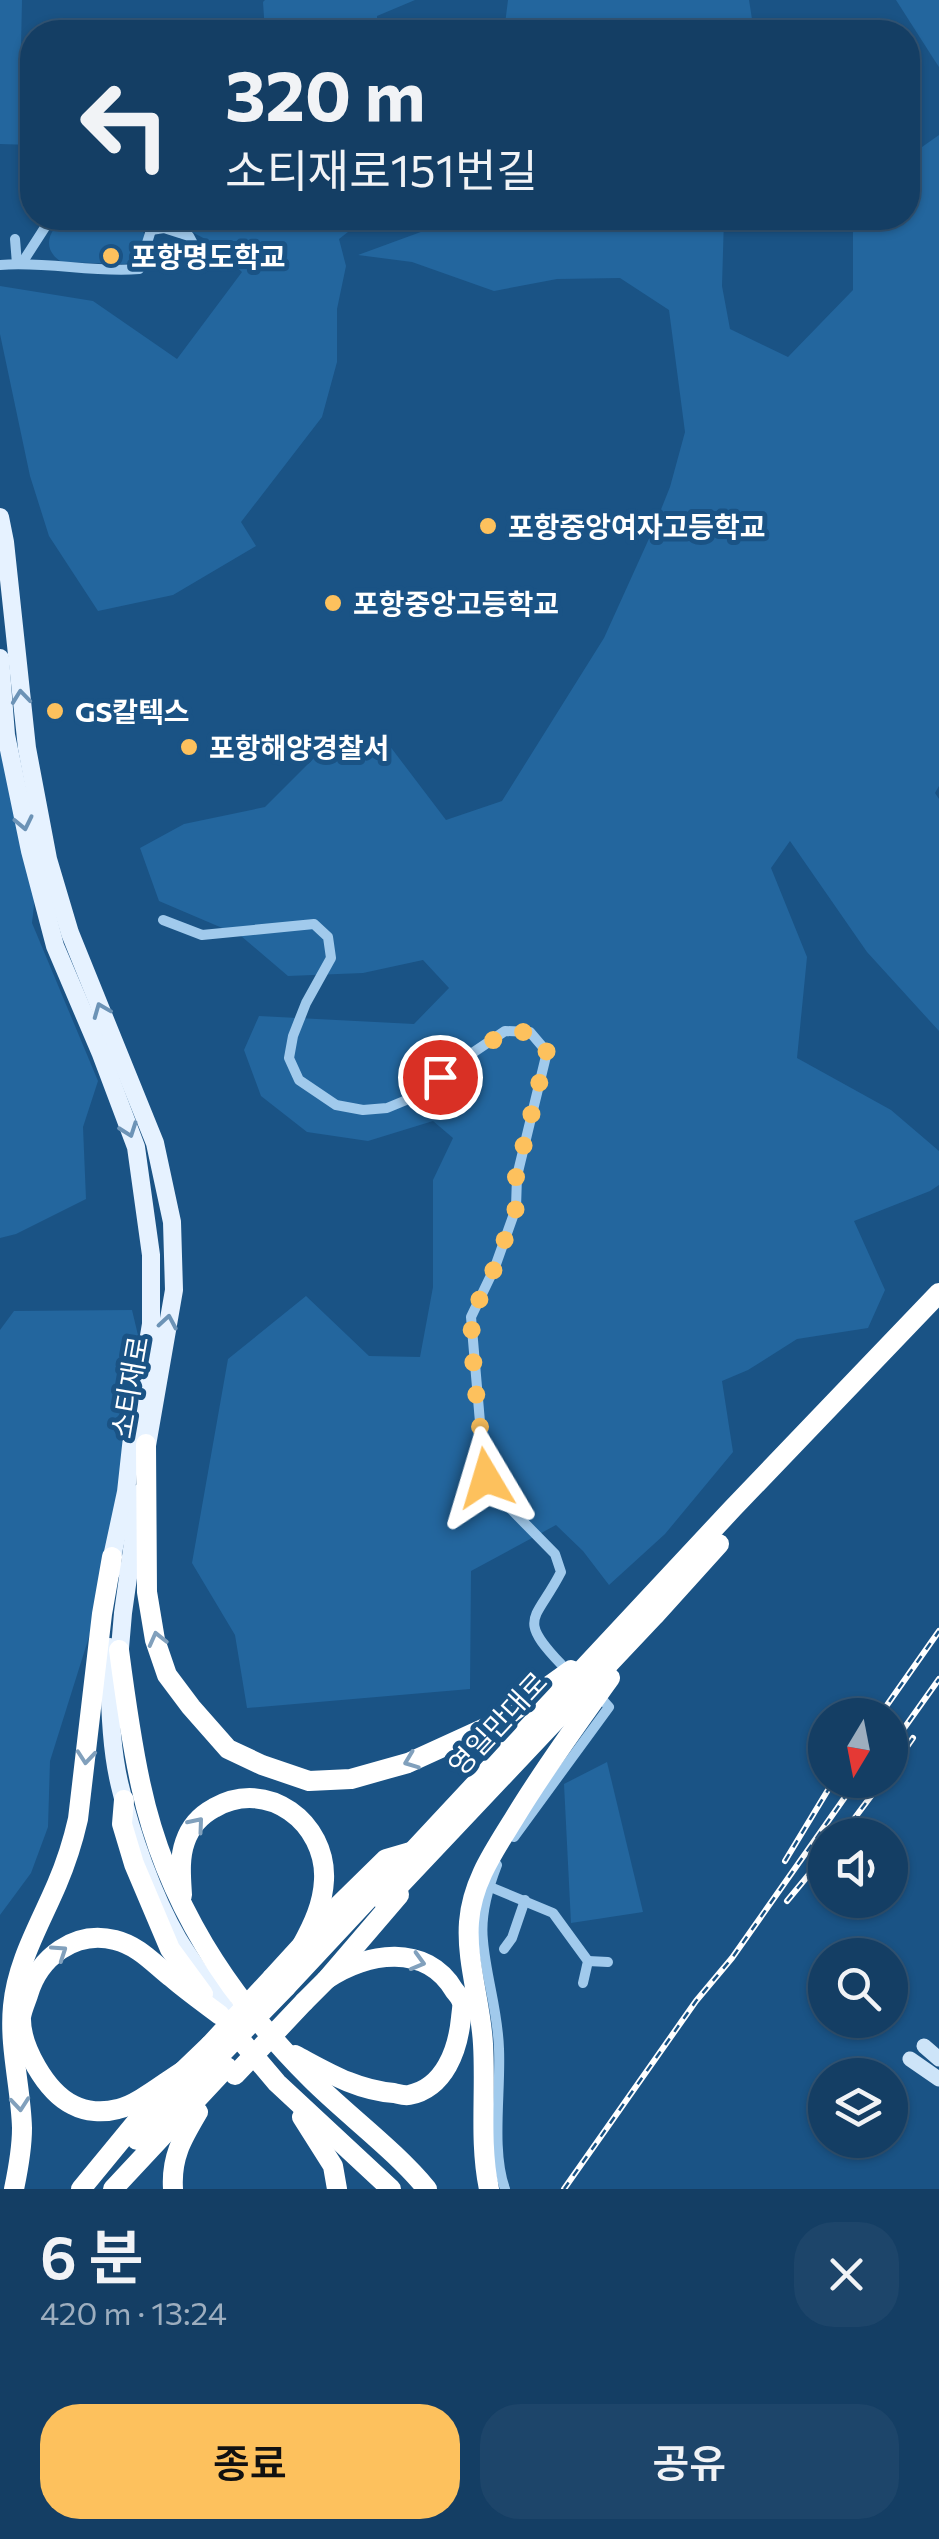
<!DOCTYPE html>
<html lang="ko">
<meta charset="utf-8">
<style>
body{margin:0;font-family:Commissioner,"Noto Sans KR",sans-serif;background:#1d456a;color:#f1f3f6;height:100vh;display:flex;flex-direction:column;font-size:38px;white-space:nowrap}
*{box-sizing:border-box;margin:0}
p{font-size:32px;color:#9daebf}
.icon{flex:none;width:55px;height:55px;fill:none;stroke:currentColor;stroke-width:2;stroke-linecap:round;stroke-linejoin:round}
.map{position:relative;height:2189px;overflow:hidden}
.drawer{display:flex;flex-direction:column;background:#143e64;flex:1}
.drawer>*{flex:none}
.banner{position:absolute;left:20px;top:20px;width:900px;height:210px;border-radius:40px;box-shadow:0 2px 8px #0004,0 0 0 2px #335778;background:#143e64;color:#f1f3f6;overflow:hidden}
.needle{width:65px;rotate:190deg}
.tools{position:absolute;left:808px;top:1698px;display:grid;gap:20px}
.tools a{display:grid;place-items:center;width:100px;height:100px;border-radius:50%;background:#143e64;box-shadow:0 2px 8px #0004,0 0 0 2px #335778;font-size:50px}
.pin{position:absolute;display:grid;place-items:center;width:85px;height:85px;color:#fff;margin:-42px;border:5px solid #fff;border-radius:50%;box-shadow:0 2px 10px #0007}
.me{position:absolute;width:110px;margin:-55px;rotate:353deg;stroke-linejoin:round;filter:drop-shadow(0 0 8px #0008)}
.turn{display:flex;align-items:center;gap:35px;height:210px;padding:0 40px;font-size:45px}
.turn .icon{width:130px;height:130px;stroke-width:2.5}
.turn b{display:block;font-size:70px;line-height:85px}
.round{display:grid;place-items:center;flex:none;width:105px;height:105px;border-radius:40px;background:#1d456a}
.overview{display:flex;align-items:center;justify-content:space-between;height:170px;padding:0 40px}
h1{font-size:60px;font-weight:600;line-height:75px}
.button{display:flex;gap:20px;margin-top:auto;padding:20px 40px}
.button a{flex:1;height:115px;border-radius:40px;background:#fdc15d;color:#111;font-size:40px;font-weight:600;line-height:115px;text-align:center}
.button a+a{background:#1d456a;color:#f1f3f6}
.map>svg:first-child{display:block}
</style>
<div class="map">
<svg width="939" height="2189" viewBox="0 0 939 2189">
<rect width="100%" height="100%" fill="#1a5385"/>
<g fill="#23669e">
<path d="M0,0H22L21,47L32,48V145L0,144Z"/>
<path d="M265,0H415L377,16V32H265L263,2Z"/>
<path d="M508,0H749L754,32H504Z"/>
<path d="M896,0H939V67L935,61Z"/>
<path d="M939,135V786L935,793L939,799V1031L867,952L790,841L771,868L807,957L797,1058L891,1110L939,1151V1185L930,1191L854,1221L885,1290L868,1328L797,1339L748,1370L722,1381L733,1452L665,1534L609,1585L583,1551L556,1525L471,1571L470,1689L247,1708L235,1635L192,1563L228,1359L306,1296L369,1356L420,1357L433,1287V1180L453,1138L433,1121L368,1141L307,1132L261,1096L244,1050L259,1016L414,1024L449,988L423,960L363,973L288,976L241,936L159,901L140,848L184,824L265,807L314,758L321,734L386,741L446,820L502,801L604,638L652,532L670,487L685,432L669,310L620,278L557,279L494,291L412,262L358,255L459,218H724L722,286L730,329L788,357L853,290V228L839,218H908V145L922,147Z"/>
<path d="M65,218C83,218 117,213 133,221C141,225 144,233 147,241L137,261L125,264L62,262C41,250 48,230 65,218Z"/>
<path d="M171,218H269L276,223L282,218H366L339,239L346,266L337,309V362L322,417L241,522L256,546L173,595L98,611L49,536L30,476L0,334V286L93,301L177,359L242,272L209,241L171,221Z"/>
<path d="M0,713L39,860L32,923L98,1081L83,1127L86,1199L16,1234L0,1238Z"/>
<path d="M132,1310L142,1352L104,1589L50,1761L48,1827L31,1873L0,1915V1330L14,1311Z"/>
<path d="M607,1762L643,1912L571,1923L564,1784Z"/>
</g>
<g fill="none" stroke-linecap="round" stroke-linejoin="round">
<g stroke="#a1caec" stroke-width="10">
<path d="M149,218L151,230L164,228L189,236L197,251L206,258"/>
<path d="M15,239L17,264"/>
<path d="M22,263L51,218"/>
<path d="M0,265C47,261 93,273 139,269L151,230L143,221L131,218"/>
<path d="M163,920L202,935L314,924L328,937L331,958L306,1003L293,1036L289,1058L299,1080L336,1105L363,1110L387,1108L416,1096L465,1058L505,1031L530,1032L547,1052L517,1176L516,1208L495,1267L471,1317L484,1469L486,1478L497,1495L555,1554L561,1572C536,1621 516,1617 561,1664"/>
<path d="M514,1837L609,1707L601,1698"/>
<path d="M497,1865C488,1888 480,1915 483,1941C486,1977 498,2011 499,2049C501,2091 491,2151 505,2189"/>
<path d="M488,1886L553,1913L588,1961L583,1983"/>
<path d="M504,1949L512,1938L525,1900"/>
<path d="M588,1961L608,1962"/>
</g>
<g stroke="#cde4f8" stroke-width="15">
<path d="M924,2046L939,2059"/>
<path d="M910,2059L939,2079"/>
</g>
<g stroke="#e6f2ff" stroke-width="18">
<path d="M0,517L5,542L27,748L48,859L70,933L155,1143L172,1222L174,1290L145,1457"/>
<path d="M0,658L6,735L30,851L55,946L101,1054L136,1147L151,1255V1324L132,1437L126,1492L112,1557V1571"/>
<path d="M110,1647C109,1689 110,1746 120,1786C131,1834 153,1896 178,1939C195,1967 216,1994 234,2022"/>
<path d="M119,1660L123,1613L140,1493"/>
</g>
<g stroke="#fff" stroke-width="20">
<path d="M146,1444L147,1592L155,1640L167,1675L191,1707L228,1749L262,1765L309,1781L351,1779L408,1763L500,1721L571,1670"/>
<path d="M119,1650C125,1696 131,1741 141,1786C166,1902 228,1996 311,2079C347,2115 395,2150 427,2189"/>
<path d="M124,1800L122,1824L134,1864L170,1949L203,1994"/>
<path d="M182,1895C181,1877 179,1859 185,1842C190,1827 201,1815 214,1808C267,1777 327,1823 324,1880C323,1904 313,1925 302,1945"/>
<path d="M384,1902L654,1616L719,1544"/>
<path d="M272,1978L335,1909L386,1859L410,1852"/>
<path d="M286,1987L733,1508L939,1293"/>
<path d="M304,2002L327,1979L399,1895"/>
<path d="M227,2024L277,2083L391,2189"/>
<path d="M295,2055C327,2072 356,2090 394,2093C399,2094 404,2096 409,2095C445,2088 458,2049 461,2018C461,2016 463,2005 462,2003C461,1998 457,1994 454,1990C426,1943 367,1952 327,1979"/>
<path d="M183,2071C165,2082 137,2105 118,2109C103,2113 86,2112 73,2105C46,2092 20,2046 21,2017C22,2010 26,2001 28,1995C39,1957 75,1930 115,1940C139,1946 153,1963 172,1978C187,1991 204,2003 220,2015"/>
<path d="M302,2117L333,2166L337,2189"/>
<path d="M137,2140L220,2055"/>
<path d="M14,2189C18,2170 22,2148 22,2128C21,2088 9,2047 13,2006C17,1962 40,1924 57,1884C66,1863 73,1841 78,1819L102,1614L112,1557"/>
<path d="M81,2189L160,2093L210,2045"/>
<path d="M113,2189L227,2067"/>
<path d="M173,2189C171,2157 182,2139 198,2112"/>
<path d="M489,2189C479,2142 486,2092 483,2044C481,2003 466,1962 469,1922C472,1882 494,1851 515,1817C544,1769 577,1724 610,1678"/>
</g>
<g stroke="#fff" stroke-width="6">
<g id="rail">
<path d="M880,1715L939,1631"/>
<path d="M890,1748L939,1679"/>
<path d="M890,1771L913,1738"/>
<path d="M842,1835L883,1780"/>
<path d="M785,1861L834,1780"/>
<path d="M787,1901L825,1855"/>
<path d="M564,2189L696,2001L732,1958L857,1780"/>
</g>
</g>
<use href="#rail" stroke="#1a5385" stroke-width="2.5" stroke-dasharray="8" stroke-linecap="butt"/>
<g stroke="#fff" stroke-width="20">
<path d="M210,2045L272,1978"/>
<path d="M220,2055L286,1987"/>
<path d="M235,2075L304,2002"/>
</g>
</g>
<defs><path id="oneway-chevron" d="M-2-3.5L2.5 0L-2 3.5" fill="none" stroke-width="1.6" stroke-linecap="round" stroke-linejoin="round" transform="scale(2.5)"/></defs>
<g stroke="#6c93b6">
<use href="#oneway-chevron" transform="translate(21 697) rotate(-96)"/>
<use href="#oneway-chevron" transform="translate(24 823) rotate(78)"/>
<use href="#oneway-chevron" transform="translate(101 1010) rotate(-112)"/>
<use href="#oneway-chevron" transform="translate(129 1130) rotate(70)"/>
<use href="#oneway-chevron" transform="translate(168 1322) rotate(-80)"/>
</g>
<g stroke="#81a0bc">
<use href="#oneway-chevron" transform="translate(157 1639) rotate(-104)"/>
<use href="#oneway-chevron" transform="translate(86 1757) rotate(95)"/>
<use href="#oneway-chevron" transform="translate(411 1761) rotate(159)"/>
<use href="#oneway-chevron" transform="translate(197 1824) rotate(-50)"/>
<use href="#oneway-chevron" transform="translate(60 1952) rotate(-34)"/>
<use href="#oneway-chevron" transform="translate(418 1962) rotate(16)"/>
<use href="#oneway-chevron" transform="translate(20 2104) rotate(85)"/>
</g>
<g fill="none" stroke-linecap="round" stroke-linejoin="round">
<path stroke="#fdc15d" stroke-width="18" stroke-dasharray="0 32.4" d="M440,1077L505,1032H530L547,1052L516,1176V1208L495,1267L471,1317L474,1375L486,1478"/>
</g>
<g fill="#fdc15d" stroke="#1a5385" stroke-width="4">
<circle cx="111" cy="256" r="10"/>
<circle cx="488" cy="526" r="10"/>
<circle cx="333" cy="603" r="10"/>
<circle cx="55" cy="711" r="10"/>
<circle cx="189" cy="747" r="10"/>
</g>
<g text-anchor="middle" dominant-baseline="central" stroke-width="10" stroke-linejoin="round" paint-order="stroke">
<g font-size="28" font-weight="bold" fill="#fff" stroke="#1a5385" text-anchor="start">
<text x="131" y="256">포항명도학교</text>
<text x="508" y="526">포항중앙여자고등학교</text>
<text x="353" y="603">포항중앙고등학교</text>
<text x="75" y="711">GS칼텍스</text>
<text x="209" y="747">포항해양경찰서</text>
</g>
<g font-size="28" fill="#fff" stroke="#1a5385">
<text transform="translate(129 1387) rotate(-80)">소티재로</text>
<text transform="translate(497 1723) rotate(-47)">영일만대로</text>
</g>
</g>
</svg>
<div class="tools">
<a><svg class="needle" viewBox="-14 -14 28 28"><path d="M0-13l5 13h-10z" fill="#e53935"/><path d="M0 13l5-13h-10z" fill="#9daebf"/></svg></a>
<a><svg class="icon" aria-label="sound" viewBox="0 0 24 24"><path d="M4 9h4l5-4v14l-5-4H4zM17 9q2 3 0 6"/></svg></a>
<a><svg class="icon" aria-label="search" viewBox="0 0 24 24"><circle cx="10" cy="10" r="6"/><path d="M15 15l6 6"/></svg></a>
<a><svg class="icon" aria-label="layers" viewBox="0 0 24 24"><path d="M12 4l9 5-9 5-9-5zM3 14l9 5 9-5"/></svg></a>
</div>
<div class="pin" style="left:440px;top:1077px;background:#d93025"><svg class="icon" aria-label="arrive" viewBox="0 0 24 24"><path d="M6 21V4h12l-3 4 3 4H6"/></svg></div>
<svg class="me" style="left:486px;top:1478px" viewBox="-20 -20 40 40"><path d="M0-17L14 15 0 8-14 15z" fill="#fdc15d" stroke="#fff" stroke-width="4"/></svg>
<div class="banner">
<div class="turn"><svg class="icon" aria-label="left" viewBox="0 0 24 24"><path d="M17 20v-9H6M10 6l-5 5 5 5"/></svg><div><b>320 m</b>소티재로151번길</div></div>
</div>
</div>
<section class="drawer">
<div class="overview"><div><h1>6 분</h1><p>420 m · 13:24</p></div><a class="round"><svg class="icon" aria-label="close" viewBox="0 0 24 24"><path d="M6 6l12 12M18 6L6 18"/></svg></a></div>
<div class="button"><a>종료</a><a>공유</a></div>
</section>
